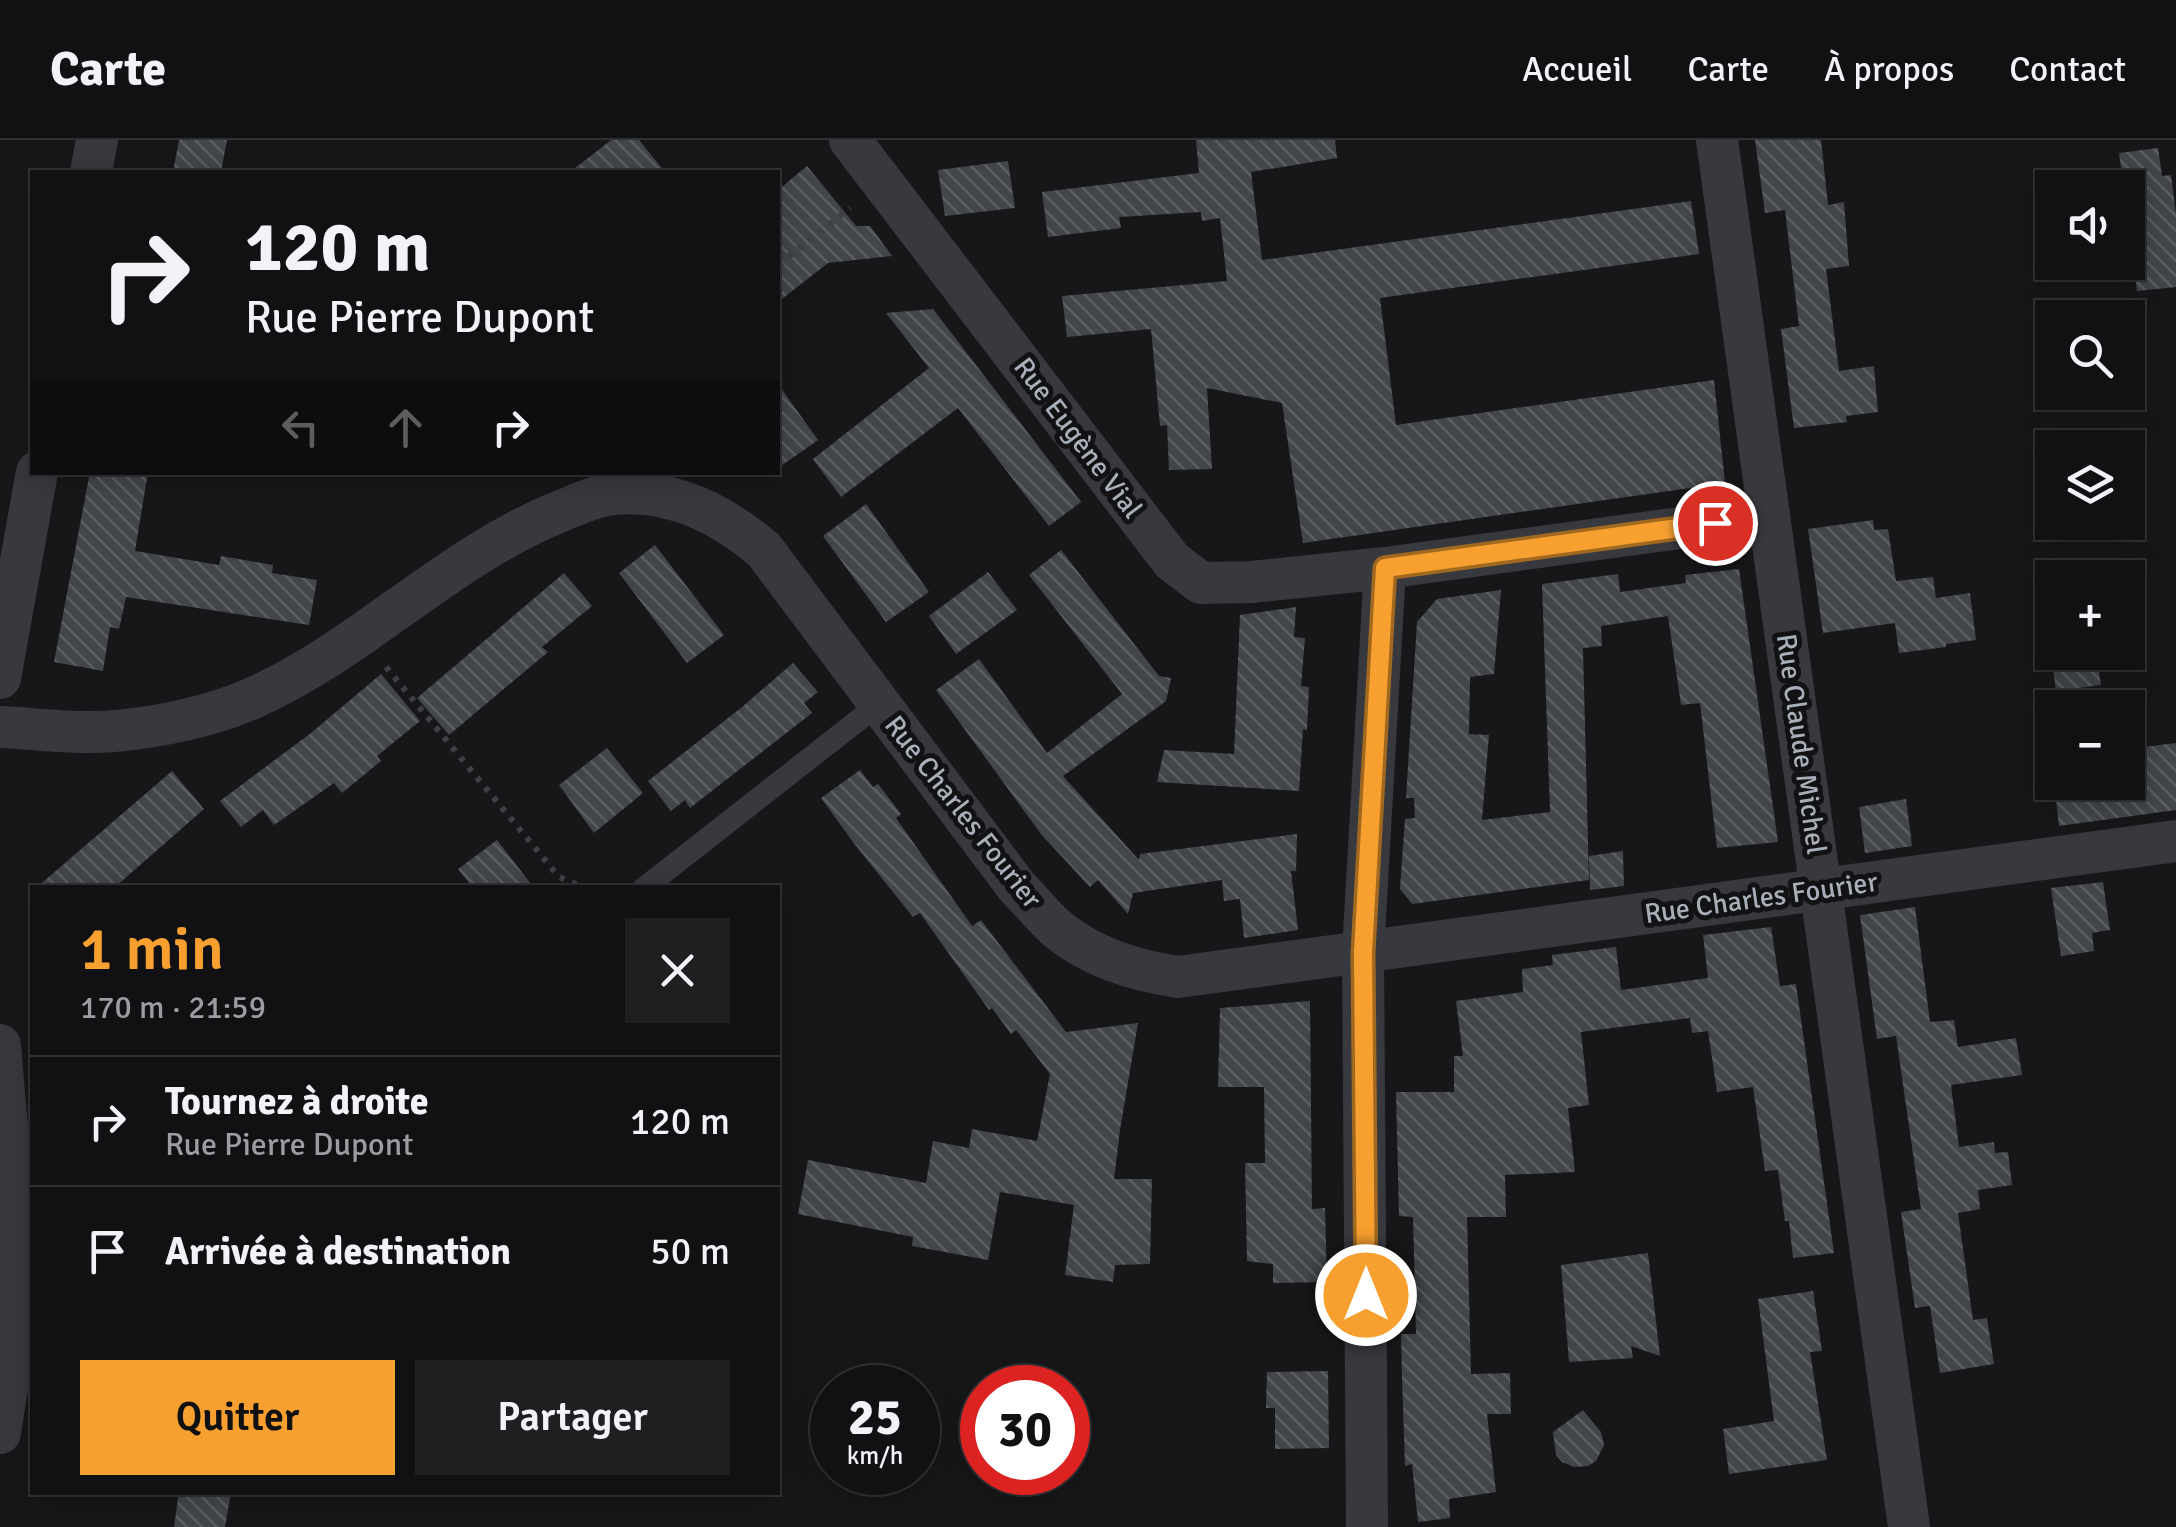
<!DOCTYPE html>
<html lang="fr">
<meta charset="utf-8">
<style>
body{margin:0;font-family:Signika,sans-serif;background:#1e1f21;color:#f1f3f6;height:100vh;display:flex;flex-direction:column;font-size:38px;white-space:nowrap}
*{box-sizing:border-box;margin:0}
p{font-size:32px;color:#9c9da0}
.icon{flex:none;width:55px;height:55px;fill:none;stroke:currentColor;stroke-width:2;stroke-linecap:round;stroke-linejoin:round}
.map{position:relative;flex:1;overflow:hidden}
.details{position:absolute;left:30px;top:745px;width:750px;height:610px;display:flex;flex-direction:column;background:#111113;border-radius:0px;box-shadow:0 5px 25px #0003,0 0 0 2px #303133}
.details>*{flex:none}
.top-card{position:absolute;left:30px;top:30px;width:750px;height:305px;border-radius:0px;box-shadow:0 5px 25px #0003,0 0 0 2px #303133;background:#111113;color:#f1f3f6;overflow:hidden}
.controls{position:absolute;left:2035px;top:30px;display:grid;gap:20px}
.controls a{display:grid;place-items:center;width:110px;height:110px;border-radius:0px;background:#111113;box-shadow:0 5px 25px #0003,0 0 0 2px #303133;font-size:50px}
.speed{position:absolute;left:810px;top:1225px;display:flex;gap:20px;font-size:50px;font-weight:700;text-align:center}
.speed>*{display:grid;place-content:center;width:130px;height:130px;border-radius:50%;background:#111113;box-shadow:0 5px 25px #0003,0 0 0 2px #303133;line-height:1}
.speed small{font-size:25px;font-weight:400}
.speed .limit{border:15px solid #d22;background:#fff;color:#111}
.pin{position:absolute;display:grid;place-items:center;width:85px;height:85px;color:#fff;margin:-42px;border:5px solid #fff;border-radius:50%;box-shadow:0 2px 10px #0007}
.me{position:absolute;width:110px;margin:-55px;rotate:0deg;stroke-linejoin:round;filter:drop-shadow(0 0 8px #0008)}
.turn{display:flex;align-items:center;gap:35px;height:210px;padding:0 50px;font-size:45px}
.turn .icon{width:130px;height:130px;stroke-width:2.5}
.turn b{display:block;font-size:70px;line-height:85px}
.lanes{display:flex;align-items:center;height:95px;padding:0 50px;background:#0003;justify-content:center;gap:50px;direction:ltr}
.lanes .off{opacity:.35}
.round{display:grid;place-items:center;flex:none;width:105px;height:105px;border-radius:0px;background:#1e1f21}
.head{display:flex;align-items:center;justify-content:space-between;height:170px;padding:0 50px}
h1{font-size:60px;font-weight:600;line-height:75px;color:#f7a030}
.primary-button{display:flex;gap:20px;margin-top:auto;padding:20px 50px}
.primary-button a{flex:1;height:115px;border-radius:0px;background:#f7a030;color:#111;font-size:40px;font-weight:600;line-height:115px;text-align:center}
.primary-button a+a{background:#1e1f21;color:#f1f3f6}
ul{padding:0;list-style:none}
li{display:flex;align-items:center;gap:30px;height:130px;padding:0 50px;border-top:2px solid #303133}
li div{flex:1}
li b{display:block;font-size:38px}
li em{font-style:normal}
header{display:flex;align-items:center;gap:60px;box-sizing:border-box;height:140px;padding:0 50px;background:#111113;border-bottom:2px solid #303133}
header strong{font-size:48px}
nav{display:flex;gap:55px;margin-inline-start:auto;font-size:35px}
.map>svg:first-child{display:block}
</style>
<header>
<strong>Carte</strong>
<nav><a>Accueil</a><a>Carte</a><a>À propos</a><a>Contact</a></nav>
</header>
<div class="map">
<svg width="2176" height="1387" viewBox="0 0 2176 1387">
<defs>
<pattern id="building-back-hatch" width="6" height="6" patternUnits="userSpaceOnUse" patternTransform="scale(2.5)"><rect width="6" height="6" fill="#424549"/><path d="M-1 5l2 2M0 0l6 6M5-1l2 2" fill="none" stroke="#5a5d61"/></pattern>
</defs>
<rect width="100%" height="100%" fill="#171719"/>
<g fill="url(#building-back-hatch)">
<path d="M179,0H227L221,32H173Z"/>
<path d="M611,0H639L665,32H570Z"/>
<path d="M1196,0H1335L1337,18L1251,32L1262,120L1691,61L1699,114L1380,158L1396,285L1714,240L1725,343L1303,403L1282,263L1207,248L1212,329L1169,330L1167,285L1160,286L1151,189L1067,197L1062,156L1227,141L1220,78L1202,81L1201,72L1119,77L1121,88L1048,97L1042,52L1199,33Z"/>
<path d="M1755,0H1821L1828,65L1844,62L1849,126L1826,129L1839,231L1874,226L1878,272L1846,276L1847,282L1794,288L1781,189L1799,186L1785,70L1765,73Z"/>
<path d="M2158,8L2162,36L2171,35L2176,74V147L2137,151L2128,79V48H2124L2119,13Z"/>
<path d="M1008,21L1015,68L945,76L938,30Z"/>
<path d="M807,26L856,86H870L892,116L828,123L778,162V50Z"/>
<path d="M933,169L1081,362L1049,386L958,268L841,357L813,319L929,228L886,173Z"/>
<path d="M778,244L818,300L778,328Z"/>
<path d="M90,332H148L135,411L219,425L221,416L273,425L272,433L317,440L309,485L126,457L119,489L110,487L103,531L54,522Z"/>
<path d="M866,364L929,452L886,482L823,396Z"/>
<path d="M1873,380L1874,390L1888,389L1896,441L1933,437L1936,458L1970,453L1976,500L1946,504V507L1899,513L1895,483L1823,493L1808,389Z"/>
<path d="M655,405L724,495L687,523L619,433Z"/>
<path d="M1061,410L1159,536L1171,538L1166,561L1063,636L1139,720L1140,714L1297,694L1296,731H1291L1298,790L1244,798L1240,759L1224,761L1222,740L1133,753L1128,774L1098,740L1090,747L1041,694L936,550L979,519L1047,613L1122,554L1029,435Z"/>
<path d="M1739,429L1778,702L1717,708L1700,563L1681,565L1668,476L1601,486L1602,506L1583,508L1589,740L1412,764L1400,749L1405,679L1415,678L1414,658H1406L1417,482L1437,459L1501,450L1494,534L1470,537L1469,594L1489,595L1482,680L1550,672L1542,444L1618,434L1620,452L1686,443L1685,435Z"/>
<path d="M988,432L1017,470L956,514L929,476Z"/>
<path d="M564,433L592,466L542,507L548,512L449,595L417,558Z"/>
<path d="M1296,467L1294,497L1305,498L1301,546L1309,547L1307,590L1303,589L1299,651L1157,642L1164,610L1234,614L1240,475Z"/>
<path d="M2051,512H2096L2101,545L2056,551Z"/>
<path d="M793,523L818,552L804,563L812,573L690,668L685,660L671,671L648,641L742,567Z"/>
<path d="M381,534L420,581L377,616L381,621L342,653L334,643L274,685L263,670L241,687L220,661L311,593Z"/>
<path d="M2176,603V670L2059,686L2054,642H2128V609Z"/>
<path d="M607,608L643,653L594,693L559,645Z"/>
<path d="M860,630L873,647L878,644L901,674L896,678L972,786L981,780L1066,892L1138,883L1120,990L1114,1039H1152L1150,1124L1115,1125L1113,1142L1065,1135L1074,1065L1000,1052L988,1120L912,1106L913,1097L798,1074L808,1020L926,1043L933,1001L969,1008L972,989L1037,1001L1050,934L1016,890L1011,894L992,868L989,870L920,773L913,777L856,706L821,658Z"/>
<path d="M172,631L204,669L114,748H36Z"/>
<path d="M1906,659L1912,706L1865,713L1859,667Z"/>
<path d="M497,700L534,748H473L458,729Z"/>
<path d="M1623,711L1624,746L1590,750L1589,716Z"/>
<path d="M2103,742L2110,790L2092,793L2094,811L2061,816L2051,748Z"/>
<path d="M1915,767L1930,882L1954,880L1958,907L2016,898L2022,935L1951,945L1959,1007L1994,1002L1995,1013L2008,1012L2012,1045L1978,1050L1980,1069L1958,1073L1973,1180L1987,1178L1994,1224L1940,1233L1930,1166L1915,1168L1901,1072L1921,1069L1896,896L1877,899L1860,775Z"/>
<path d="M1771,787L1780,846L1796,844L1834,1113L1793,1118L1789,1081H1785L1778,1030L1765,1031L1753,947L1717,952L1708,891L1692,893L1690,878L1581,892L1589,965L1568,968L1575,1032L1505,1035L1506,1077H1467L1471,1234L1510,1233L1511,1274H1487L1496,1352L1449,1359L1450,1378L1418,1382L1412,1324L1405,1326L1402,1235L1401,1194H1416L1413,1077L1399,1076L1396,952H1454V916H1463L1456,861L1523,852L1522,829L1553,825L1552,815L1616,807L1621,850L1708,838L1703,795Z"/>
<path d="M1310,861L1312,1069L1325,1068L1327,1142L1273,1143V1124L1247,1121L1245,1023H1265L1264,947H1218L1220,868Z"/>
<path d="M1648,1113L1660,1216L1631,1206L1633,1218L1569,1222L1561,1125Z"/>
<path d="M1813,1151L1822,1211L1810,1212L1827,1320L1729,1334L1723,1289L1774,1281L1758,1159Z"/>
<path d="M1328,1231L1329,1308L1275,1309V1268H1266L1267,1232Z"/>
<path d="M1583,1270L1601,1292L1604,1305L1596,1321L1588,1326L1574,1327L1562,1322L1556,1315L1553,1292Z"/>
<path d="M179,1352H231L225,1387H174Z"/>
</g>
<g fill="none" stroke-linecap="round" stroke-linejoin="round">
<g stroke="#3d4045" stroke-width="6" stroke-dasharray="5 8" stroke-linecap="butt">
<path d="M778,125L850,68"/>
<path d="M386,527L559,737L585,748"/>
</g>
<path stroke="#37393e" stroke-width="22" d="M644,748L879,564"/>
<g stroke="#37393e" stroke-width="42">
<path d="M850,0L1172,421L1201,443L1251,442L1385,428L1769,376"/>
<path d="M1717,0L1909,1387"/>
<path d="M91,32L97,0"/>
<path d="M0,538L37,332"/>
<path d="M0,587C28,588 55,592 83,592C134,593 206,579 253,558C361,510 445,419 556,373C574,366 593,356 613,354C671,348 721,373 764,410L1017,747C1030,760 1042,775 1055,787C1090,817 1133,830 1178,837L2176,701"/>
<path d="M0,905L21,1156L0,1293"/>
<path d="M1367,1387L1363,812L1385,428"/>
</g>
</g>
<g fill="none" stroke-linecap="round" stroke-linejoin="round">
<g stroke="#a1681f" stroke-width="25">
<path id="route" d="M1366,1155L1363,812L1385,428L1715,383"/>
</g>
<use href="#route" stroke="#f7a030" stroke-width="18"/>
</g>
<g text-anchor="middle" dominant-baseline="central" stroke-width="10" stroke-linejoin="round" paint-order="stroke">
<g font-size="28" fill="#a8afb9" stroke="#121214">
<text transform="translate(1078 298) rotate(53)">Rue Eugène Vial</text>
<text transform="translate(1801 604) rotate(82)">Rue Claude Michel</text>
<text transform="translate(963 672) rotate(52)">Rue Charles Fourier</text>
<text transform="translate(1761 758) rotate(-8)">Rue Charles Fourier</text>
</g>
</g>
</svg>
<div class="controls">
<a><svg class="icon" aria-label="sound" viewBox="0 0 24 24"><path d="M4 9h4l5-4v14l-5-4H4zM17 9q2 3 0 6"/></svg></a>
<a><svg class="icon" aria-label="search" viewBox="0 0 24 24"><circle cx="10" cy="10" r="6"/><path d="M15 15l6 6"/></svg></a>
<a><svg class="icon" aria-label="layers" viewBox="0 0 24 24"><path d="M12 4l9 5-9 5-9-5zM3 14l9 5 9-5"/></svg></a>
<a>+</a>
<a>−</a>
</div>
<div class="speed"><div>25<small>km/h</small></div><div class="limit">30</div></div>
<div class="pin" style="left:1715px;top:383px;background:#d93025"><svg class="icon" aria-label="arrive" viewBox="0 0 24 24"><path d="M6 21V4h12l-3 4 3 4H6"/></svg></div>
<svg class="me" style="left:1366px;top:1155px" viewBox="-20 -20 40 40"><circle r="17" fill="#f7a030" stroke="#fff" stroke-width="3"/><path d="M0-11L8 9 0 5-8 9z" fill="#fff"/></svg>
<div class="top-card">
<div class="turn"><svg class="icon" aria-label="right" viewBox="0 0 24 24"><path d="M7 20v-9h11M14 6l5 5-5 5"/></svg><div><b>120 m</b>Rue Pierre Dupont</div></div>
<div class="lanes"><svg class="icon off" aria-label="left" viewBox="0 0 24 24"><path d="M17 20v-9H6M10 6l-5 5 5 5"/></svg><svg class="icon off" aria-label="ahead" viewBox="0 0 24 24"><path d="M12 20V5M6 11l6-6 6 6"/></svg><svg class="icon" aria-label="right" viewBox="0 0 24 24"><path d="M7 20v-9h11M14 6l5 5-5 5"/></svg></div>
</div>
<section class="details">
<div class="head"><div><h1>1 min</h1><p>170 m · 21:59</p></div><a class="round"><svg class="icon" aria-label="close" viewBox="0 0 24 24"><path d="M6 6l12 12M18 6L6 18"/></svg></a></div>
<ul>
<li><svg class="icon" aria-label="right" viewBox="0 0 24 24"><path d="M7 20v-9h11M14 6l5 5-5 5"/></svg><div><b>Tournez à droite</b><p>Rue Pierre Dupont</p></div><em>120 m</em></li>
<li><svg class="icon" aria-label="arrive" viewBox="0 0 24 24"><path d="M6 21V4h12l-3 4 3 4H6"/></svg><div><b>Arrivée à destination</b></div><em>50 m</em></li>
</ul>
<div class="primary-button"><a>Quitter</a><a>Partager</a></div>
</section>
</div>
